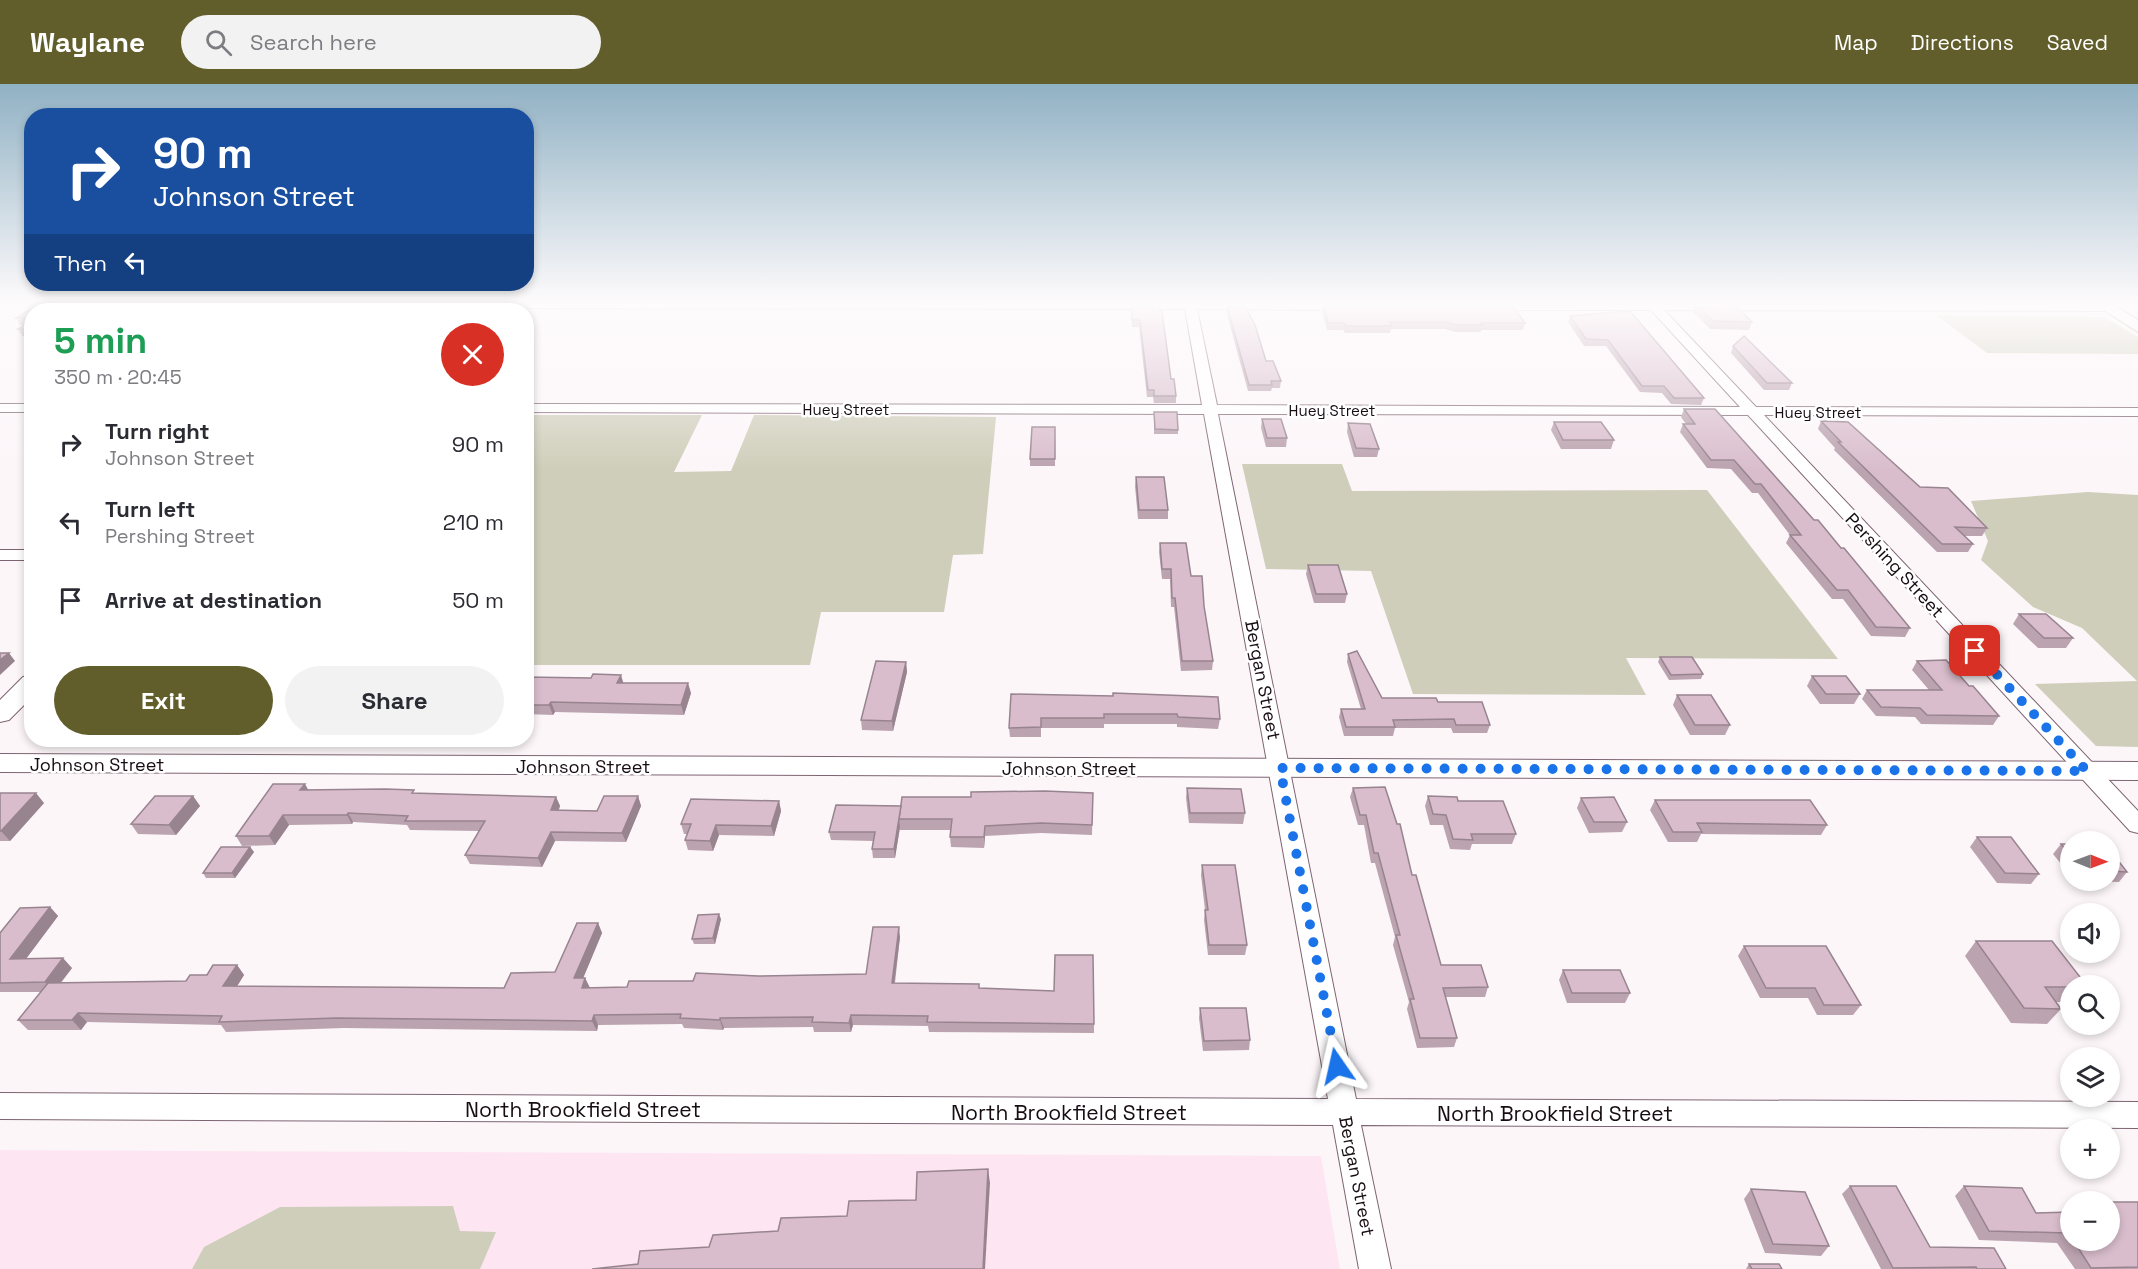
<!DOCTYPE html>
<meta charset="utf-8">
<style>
body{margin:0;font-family:"Space Grotesk",sans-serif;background:#f2f2f3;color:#2b2b33;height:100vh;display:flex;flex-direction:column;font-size:22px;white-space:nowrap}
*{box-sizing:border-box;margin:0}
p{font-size:20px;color:#7c7c81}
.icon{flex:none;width:33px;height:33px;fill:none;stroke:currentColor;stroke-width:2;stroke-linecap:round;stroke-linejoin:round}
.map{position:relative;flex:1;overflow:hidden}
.drawer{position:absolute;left:24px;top:219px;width:510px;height:444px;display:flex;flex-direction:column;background:#fff;border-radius:24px;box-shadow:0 3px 9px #0003}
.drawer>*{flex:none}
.guide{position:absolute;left:24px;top:24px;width:510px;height:183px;border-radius:24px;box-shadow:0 3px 9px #0003;background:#1a4fa0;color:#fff;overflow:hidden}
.needle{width:39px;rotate:91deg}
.tools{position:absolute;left:2060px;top:747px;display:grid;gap:12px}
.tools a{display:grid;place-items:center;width:60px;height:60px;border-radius:50%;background:#fff;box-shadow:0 3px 9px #0003;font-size:30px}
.pin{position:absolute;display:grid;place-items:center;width:51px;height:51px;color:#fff;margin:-26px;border-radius:12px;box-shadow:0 3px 9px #0006}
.me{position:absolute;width:66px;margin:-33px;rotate:349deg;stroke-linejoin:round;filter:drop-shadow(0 0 4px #0008)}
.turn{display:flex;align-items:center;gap:21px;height:126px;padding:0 30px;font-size:27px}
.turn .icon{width:78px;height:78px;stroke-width:2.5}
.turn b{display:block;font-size:42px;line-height:51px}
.then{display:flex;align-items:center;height:57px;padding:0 30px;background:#0003;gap:12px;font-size:22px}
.round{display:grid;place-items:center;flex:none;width:63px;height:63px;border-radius:32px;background:#f2f2f3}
.summary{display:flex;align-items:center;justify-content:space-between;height:102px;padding:0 30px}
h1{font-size:36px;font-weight:800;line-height:45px;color:#1e9e55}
.action{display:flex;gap:12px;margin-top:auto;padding:12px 30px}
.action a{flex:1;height:69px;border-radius:36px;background:#625e2b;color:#fff;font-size:24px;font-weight:800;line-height:69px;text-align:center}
.action a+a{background:#f2f2f3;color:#2b2b33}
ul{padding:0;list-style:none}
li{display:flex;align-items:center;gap:18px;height:78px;padding:0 30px}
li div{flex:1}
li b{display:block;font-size:22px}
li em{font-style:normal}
header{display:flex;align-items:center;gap:36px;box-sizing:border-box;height:84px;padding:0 30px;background:#625e2b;color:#fff}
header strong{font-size:28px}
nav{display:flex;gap:33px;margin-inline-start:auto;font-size:21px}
.search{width:420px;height:54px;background:#f2f2f3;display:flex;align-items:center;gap:15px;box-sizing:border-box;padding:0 21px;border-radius:33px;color:#7c7c81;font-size:22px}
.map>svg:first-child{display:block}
</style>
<header>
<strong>Waylane</strong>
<div class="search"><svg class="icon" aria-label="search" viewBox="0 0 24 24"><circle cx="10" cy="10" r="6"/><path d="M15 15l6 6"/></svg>Search here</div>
<nav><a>Map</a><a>Directions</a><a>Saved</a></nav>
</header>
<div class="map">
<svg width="2138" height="1185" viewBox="0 0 2138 1185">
<rect width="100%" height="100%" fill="#fcf6f9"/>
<path fill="#fde6f2" d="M0,1066L1321,1072L1340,1185H0Z"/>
<g fill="#cfceba">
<path d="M1936,231L2104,233L2138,253V270L1987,269Z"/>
<path d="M527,331H702L674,388L731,387L754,331L996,333L983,470L953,471L944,528H821L810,581H527Z"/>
<path d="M1242,380H1342L1352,407L1707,406L1838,575L1626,574L1646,611L1413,610L1371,487L1266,485Z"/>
<path d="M2088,408L2138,411V663L2096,662L2035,600L2137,597L2082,544L2033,523L1981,476L1988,457L1971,417Z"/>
<path d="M453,1122L460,1147L496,1148L480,1185H192L204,1163L280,1123Z"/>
</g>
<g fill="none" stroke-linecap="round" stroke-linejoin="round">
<g stroke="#7e6472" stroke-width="2">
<g id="minor">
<path d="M489,220H1355L1354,225L1350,226L1197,225L1217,321L1740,323L1651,226H1488L1482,222L2109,220V226L2105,227L1664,226L1756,323L2138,324V332L1764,331L2138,727V749L2130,747L1748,331L1218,330L1356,1015L2138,1018V1044L1361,1041L1391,1185H1359L1333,1041L0,1035V1009L1328,1015L1204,330L526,328V320L1202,321L1185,225L495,224Z"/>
<rect x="0" y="320" width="32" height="8"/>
<rect x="0" y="466" width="32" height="10"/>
</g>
</g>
<g stroke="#7e6472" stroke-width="2">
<g id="tertiary">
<path d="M419,220H436L430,226H415Z"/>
<path d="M2094,220H2112L2138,236V248Z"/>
<path d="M32,591V613L9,636L0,638V616L23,593Z"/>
<path d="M0,670L2138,678V696L0,688Z"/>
</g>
</g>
<use href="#minor" fill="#fff" fill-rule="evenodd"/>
<use href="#tertiary" fill="#fff" fill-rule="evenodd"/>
</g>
<g fill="#bba3af">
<path d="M39,220H401L394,226H32V252H22L18,245L25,241H20L16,234Z"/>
<path d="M1696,220L1752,238L1749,246L1710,245L1693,228Z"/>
<path d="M1131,221L1171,295L1176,312V319H1154L1153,313H1147L1139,243H1132Z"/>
<path d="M1323,221L1525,239L1523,246H1481V248H1455L1445,245H1391L1390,249H1345L1343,246H1327L1322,228Z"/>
<path d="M1227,222L1281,297L1280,304H1272L1271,307H1248L1226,227Z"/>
<path d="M1570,232L1704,314L1701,321L1671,320L1662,309L1640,308L1606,262H1584L1568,238Z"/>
<path d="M1733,262L1792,299L1789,306H1764L1731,269Z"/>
<path d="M1684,325L1814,436L1841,464L1910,544L1905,553L1871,552L1843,515H1832L1786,459L1790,451L1758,409H1752L1731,385L1707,384L1680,348L1683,340H1686L1681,333Z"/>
<path d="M1154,328L1178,346V350H1154Z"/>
<path d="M1262,335L1287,354L1286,363H1266L1261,344Z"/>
<path d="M1821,337L1920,403L1987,444L1982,452H1964L1973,460L1968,468H1937L1834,366L1835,364L1818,345Z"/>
<path d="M1554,338L1614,356L1611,365H1561L1551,346Z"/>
<path d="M1348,339L1379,365L1377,373H1354L1347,348Z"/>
<path d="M1055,343V382H1030V375Z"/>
<path d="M1136,393L1168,426V435H1138L1135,402Z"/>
<path d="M1160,459L1191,492L1213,577L1212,586L1181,587L1174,523H1171L1170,495H1162L1159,468Z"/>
<path d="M1308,481L1347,510L1345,519H1314L1306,490Z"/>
<path d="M2019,530L2073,554L2066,564H2038L2013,540Z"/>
<path d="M1348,570L1382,614L1438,618L1490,641L1487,649H1453L1451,644H1395L1393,652H1344L1339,633L1341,625H1361L1347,578Z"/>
<path d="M1660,573L1703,590L1701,595L1669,596L1658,578Z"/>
<path d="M1917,577L1969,602L1999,632L1993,641L1921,640L1915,633L1876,632L1862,615L1867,606H1929L1912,586Z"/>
<path d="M906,578L907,588L893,647L862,646L861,636Z"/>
<path d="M1812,592L1860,610L1854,620H1820L1807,602Z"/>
<path d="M526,593L624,599L691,609L684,631L555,628L553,631L526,630Z"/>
<path d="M1677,611L1730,641L1725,651H1690L1673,621Z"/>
<path d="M1113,612L1220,635L1218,645L1177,643V640H1104V644H1041V653H1010L1009,644Z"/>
<path d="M1187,704L1245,729L1243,740L1189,739L1186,714Z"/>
<path d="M1353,704L1412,791L1441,881L1488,903L1485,913H1445L1457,954L1454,963L1417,964L1407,925L1409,918L1393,861L1395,853L1375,779H1371L1364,741H1358L1350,713Z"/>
<path d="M308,706L556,713L560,722L559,726L597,727L638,712L641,722L626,758L555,757L542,783L470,780L465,771L479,747L410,746L407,741L353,738L352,740L289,741L275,761L242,762L236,752Z"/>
<path d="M0,709L44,719L10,757H0Z"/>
<path d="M1093,709L1092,751L1041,749L985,752L984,764L951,763L950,753L951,746H900V743L895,774H873L872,765L873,757L831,756L829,748L901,722L971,713Z"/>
<path d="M193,712L200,722L176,751L138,750L131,740Z"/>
<path d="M1428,712L1458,717L1516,750L1512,760H1472L1470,766L1450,765L1443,741H1430L1425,722Z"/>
<path d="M1581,714L1627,738L1622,748L1589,749L1577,724Z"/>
<path d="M1655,716L1827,741L1821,751L1701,750L1697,758H1668L1650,726Z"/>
<path d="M779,717L781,727L774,752L719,751L713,767L688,766L685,756L687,750H684L681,740Z"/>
<path d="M1977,753L2039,790L2031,800L1997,799L1970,763Z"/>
<path d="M2061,760H2070V791L2053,770Z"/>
<path d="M250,763L254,768L235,794H206L203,789Z"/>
<path d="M2109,765L2127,788L2119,798L2075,797L2109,796Z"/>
<path d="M1202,781L1247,861L1245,871H1208L1204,836L1205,826L1201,791Z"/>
<path d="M50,823L58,832L26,875L72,884L61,899L186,897L237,881L244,891L237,902L504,904L555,888L598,839L602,849L583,894H585L590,904L627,903L758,892L866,890L900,853L895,899L980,904L1094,940V949L929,948L928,942L853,941L851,948H814L813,943L724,944L723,946L684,944L682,940L598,941L597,947L344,944L226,948L221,941L87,938L81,946H28L18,936L41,908H0V849Z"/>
<path d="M721,835L715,860H694L692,855Z"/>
<path d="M1976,857L2070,902V918H2056L2061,925L2047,940L2011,939L1965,872Z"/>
<path d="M1744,862L1861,921L1853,931H1817L1808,914H1760L1738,872Z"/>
<path d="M1563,886L1630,909L1625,919H1567L1559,896Z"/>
<path d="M1200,924L1250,956L1249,966L1203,967L1199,934Z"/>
<path d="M1850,1102L1930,1163L2006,1185H1881L1842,1110Z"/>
<path d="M1964,1102L2036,1129L2070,1128V1156H2109V1120L2110,1118H2138V1185H2075L2057,1159L1979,1156L1955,1112Z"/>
<path d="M1751,1105L1829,1162L1821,1172L1765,1169L1744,1115Z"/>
<path d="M1749,1180L1782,1185H1746Z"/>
</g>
<g fill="#98848f">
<path d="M390,220H401L394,226H383Z"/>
<path d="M9,569L15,577L0,591V576Z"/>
<path d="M906,578L907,588L893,647L892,637Z"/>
<path d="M621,591L624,601L617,599Z"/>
<path d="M688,599L691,609L684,631L681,621Z"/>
<path d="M551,618L555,628L553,631L549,621Z"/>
<path d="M305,700L310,709L300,706Z"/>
<path d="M36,709L44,719L10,757L1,747Z"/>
<path d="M193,712L200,722L176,751L169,741Z"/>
<path d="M638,712L641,722L626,758L622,749Z"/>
<path d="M556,713L560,722L554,735L551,726Z"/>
<path d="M779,717L781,727L774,752L771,742Z"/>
<path d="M901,722L899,735L900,743L895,774L894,765Z"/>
<path d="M348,729L353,738L352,740L347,731Z"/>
<path d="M283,731L289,741L275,761L269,752Z"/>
<path d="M716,741L719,751L713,767L710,757Z"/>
<path d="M985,742V752L984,764V753Z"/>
<path d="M551,748L555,757L542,783L538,774Z"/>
<path d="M250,763L254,768L235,794L232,789Z"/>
<path d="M50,823L58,832L19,884L10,875Z"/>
<path d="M719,830L721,835L715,860L713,854Z"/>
<path d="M598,839L602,849L579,904L574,894Z"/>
<path d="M899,843L900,853L893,909L892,899Z"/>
<path d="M63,874L72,884L53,908L45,898Z"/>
<path d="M237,881L244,891L231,912L223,902Z"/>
<path d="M585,894L590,904H582Z"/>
<path d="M78,929L87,938L81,946L72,936Z"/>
<path d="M594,931L598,941L597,947L592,937Z"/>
<path d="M851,931L853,941L851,948L849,939Z"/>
<path d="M720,934L724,944L723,946L720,936Z"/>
<path d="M988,1085L990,1099L985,1185H983Z"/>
</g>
<g fill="#d9bdcc" stroke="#98848f" stroke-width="1.5">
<path d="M39,220H390L383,226H32V234H16Z"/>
<path d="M1696,220L1734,221L1752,238L1713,237Z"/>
<path d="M1131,221H1159L1160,227H1162L1171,295H1174L1176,312H1154V306H1148L1140,236H1132Z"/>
<path d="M1323,221H1512L1525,239H1481L1482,241H1456L1446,238H1390L1391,242H1346L1344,239H1328Z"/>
<path d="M1227,222H1245L1255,241L1266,277H1273L1281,297H1271L1272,301H1249Z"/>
<path d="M1630,227L1704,314H1674L1664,302H1642L1608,256L1586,255L1570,232Z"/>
<path d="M32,237V245H18Z"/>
<path d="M1744,252L1792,299H1767L1733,262Z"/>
<path d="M1684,325H1715L1814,436H1818L1841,464H1844L1910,544L1876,543L1848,506H1837L1790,451H1801L1761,400H1755L1734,376H1711L1683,340H1695Z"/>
<path d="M1154,328H1177L1178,346L1155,345Z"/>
<path d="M1262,335H1281L1287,354H1267Z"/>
<path d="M1821,337L1848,338L1920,403L1948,404L1987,444L1955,443L1973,460H1942L1838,358H1841Z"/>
<path d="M1554,338H1601L1614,356H1563Z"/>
<path d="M1348,339L1370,340L1379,365L1356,364Z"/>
<path d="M1032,343H1055V375H1030Z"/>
<path d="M1136,393H1164L1168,426H1139Z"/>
<path d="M1160,459H1186L1191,492H1202L1204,522L1213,577H1182L1175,514H1172L1171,485H1162Z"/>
<path d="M1308,481H1338L1347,510H1316Z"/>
<path d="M2019,530H2046L2073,554H2044Z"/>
<path d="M1357,567L1382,614H1436L1438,618H1482L1490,641H1456L1454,635L1393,636L1395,643H1346L1341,625H1365L1348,570Z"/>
<path d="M0,569H9L0,576Z"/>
<path d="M1660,573H1692L1703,590L1671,591Z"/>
<path d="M1946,576L1969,602H1973L1999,632L1927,631L1920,624L1881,623L1867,606H1942L1917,577Z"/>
<path d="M876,577L906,578L892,637L861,636Z"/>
<path d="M593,590L621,591L617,599H688L681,621L551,618L549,621H526V593L591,594Z"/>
<path d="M1812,592H1846L1860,610H1826Z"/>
<path d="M1113,609L1218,613L1220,635L1178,633L1177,630H1104V634H1041V643L1009,644L1011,610L1113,612Z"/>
<path d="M1677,611H1711L1730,641H1695Z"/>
<path d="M273,700H305L300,706L385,705L414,706L412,709L556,713L551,726L597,727L604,712H638L622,749L551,748L538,774L465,771L485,737H405L408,732L348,729L347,731H283L269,752H236Z"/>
<path d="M1385,703L1397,740H1400L1412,791H1416L1441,881H1481L1488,903L1443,904L1457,954H1420L1410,915H1414L1396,851H1400L1378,769H1374L1366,731H1360L1353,704Z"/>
<path d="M1187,704L1241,705L1245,729H1190Z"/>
<path d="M1045,707L1093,709L1092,741L1041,739L985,742L984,753H950L952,735H899L902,713H971V708Z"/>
<path d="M0,709H36L1,747H0Z"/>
<path d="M155,712H193L169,741L131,740Z"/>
<path d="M1428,712L1457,713L1458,717H1503L1516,750H1471L1473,756L1453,755L1446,731L1433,730Z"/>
<path d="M1614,713L1627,738H1594L1581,714Z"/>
<path d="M691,715L779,717L771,742L716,741L710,757L685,756L691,740H681Z"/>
<path d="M1655,716H1810L1827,741L1697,739L1702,748H1673Z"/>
<path d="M836,721L901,722L894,765H872L875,748H829Z"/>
<path d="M1977,753H2011L2039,790L2005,789Z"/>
<path d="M2061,760H2070V770Z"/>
<path d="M221,763H250L232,789H203Z"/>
<path d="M2109,765L2127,788L2109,787Z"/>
<path d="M1202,781H1235L1247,861H1209L1205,826H1208Z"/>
<path d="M50,823L10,875L63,874L45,898L0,899V849L20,824Z"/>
<path d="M719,830L713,854L692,855L698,831Z"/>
<path d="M577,839H598L574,894H585L582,904L627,903L629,897H693L696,889L758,892L866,890L873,843H899L892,899L979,900V904L1054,907L1055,871H1093L1094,940L927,938L928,932L851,931L849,939L812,938L813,933L720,934V936L680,934L681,930L594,931L592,937L337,934L219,938L222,932L78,929L72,936H18L48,899L186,897L190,891H207L213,881H237L223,902L504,904L511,889L555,888Z"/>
<path d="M1976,857H2052L2087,902H2070V903H2045L2061,925L2024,924Z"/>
<path d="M1744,862H1826L1861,921H1824L1815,904H1766Z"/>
<path d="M1563,886H1620L1630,909H1572Z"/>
<path d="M1200,924H1246L1250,956L1204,957Z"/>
<path d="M988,1085L983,1185H592L638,1180L640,1167L709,1163L713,1151L778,1147L781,1134L847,1132L849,1117L916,1116L917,1088Z"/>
<path d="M1850,1102H1896L1930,1163L1994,1164L2006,1185H1977L1976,1183L1893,1184Z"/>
<path d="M1964,1102L2022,1104L2036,1129L2070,1128V1152L2068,1149L1989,1147Z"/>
<path d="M1751,1105L1805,1108L1829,1162L1773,1160Z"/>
<path d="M2110,1118H2138V1183L2091,1184L2073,1156H2109V1127L2116,1126Z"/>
<path d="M1749,1180H1779L1782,1185H1752Z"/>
</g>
<linearGradient id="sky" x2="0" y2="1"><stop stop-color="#90b1c4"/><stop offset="0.57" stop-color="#fefbfc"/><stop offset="1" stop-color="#fefbfc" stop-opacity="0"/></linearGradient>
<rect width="2138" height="386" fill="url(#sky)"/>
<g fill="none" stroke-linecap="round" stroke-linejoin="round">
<path stroke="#1a73e8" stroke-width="10" stroke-dasharray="0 18" d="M1337,982L1280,684L2087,687L1975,567"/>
</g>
<g text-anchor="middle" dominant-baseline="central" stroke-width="5" stroke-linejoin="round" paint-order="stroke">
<g font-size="15" fill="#160c12" stroke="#fff">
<text x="846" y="325">Huey Street</text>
<text x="1332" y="326">Huey Street</text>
<text x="1818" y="328">Huey Street</text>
</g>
<g font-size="18" fill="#160c12" stroke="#fff">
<text transform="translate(1895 481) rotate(47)">Pershing Street</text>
<text transform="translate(1263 596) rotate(79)">Bergan Street</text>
<text x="97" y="680">Johnson Street</text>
<text x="583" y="682">Johnson Street</text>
<text x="1069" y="684">Johnson Street</text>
<text transform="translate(1357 1092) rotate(79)">Bergan Street</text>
</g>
<g font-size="21" fill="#160c12" stroke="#fff">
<text x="583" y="1025">North Brookfield Street</text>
<text x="1069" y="1028">North Brookfield Street</text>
<text x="1555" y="1029">North Brookfield Street</text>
</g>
</g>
</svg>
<div class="tools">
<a><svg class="needle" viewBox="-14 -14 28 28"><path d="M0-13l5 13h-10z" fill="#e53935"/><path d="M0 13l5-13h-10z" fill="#7c7c81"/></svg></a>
<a><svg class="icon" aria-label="sound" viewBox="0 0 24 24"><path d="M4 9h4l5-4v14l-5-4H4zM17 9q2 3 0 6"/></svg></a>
<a><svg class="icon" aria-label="search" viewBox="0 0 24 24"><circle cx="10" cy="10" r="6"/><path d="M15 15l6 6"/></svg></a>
<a><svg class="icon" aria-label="layers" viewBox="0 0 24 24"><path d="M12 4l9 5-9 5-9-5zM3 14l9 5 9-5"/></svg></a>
<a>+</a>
<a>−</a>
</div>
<div class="pin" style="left:1975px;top:567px;background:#d93025"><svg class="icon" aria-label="arrive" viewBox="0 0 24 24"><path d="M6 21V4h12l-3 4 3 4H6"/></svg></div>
<svg class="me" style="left:1337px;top:982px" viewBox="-20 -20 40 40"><path d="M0-17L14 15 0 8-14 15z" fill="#1a73e8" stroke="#fff" stroke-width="4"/></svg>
<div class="guide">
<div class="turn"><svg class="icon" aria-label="right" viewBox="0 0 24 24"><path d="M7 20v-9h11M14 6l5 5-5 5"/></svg><div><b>90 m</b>Johnson Street</div></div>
<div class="then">Then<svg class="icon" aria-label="left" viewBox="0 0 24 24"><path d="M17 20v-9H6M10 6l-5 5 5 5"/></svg></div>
</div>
<section class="drawer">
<div class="summary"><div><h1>5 min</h1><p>350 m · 20:45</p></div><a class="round" style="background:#d93025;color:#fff"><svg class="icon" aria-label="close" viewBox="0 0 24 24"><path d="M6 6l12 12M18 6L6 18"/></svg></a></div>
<ul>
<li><svg class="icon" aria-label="right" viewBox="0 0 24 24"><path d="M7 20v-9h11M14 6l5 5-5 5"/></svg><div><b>Turn right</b><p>Johnson Street</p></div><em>90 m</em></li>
<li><svg class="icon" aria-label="left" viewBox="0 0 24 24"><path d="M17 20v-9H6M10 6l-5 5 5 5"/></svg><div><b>Turn left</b><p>Pershing Street</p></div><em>210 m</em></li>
<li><svg class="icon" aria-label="arrive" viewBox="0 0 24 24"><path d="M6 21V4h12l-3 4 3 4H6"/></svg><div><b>Arrive at destination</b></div><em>50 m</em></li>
</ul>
<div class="action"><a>Exit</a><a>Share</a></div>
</section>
</div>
